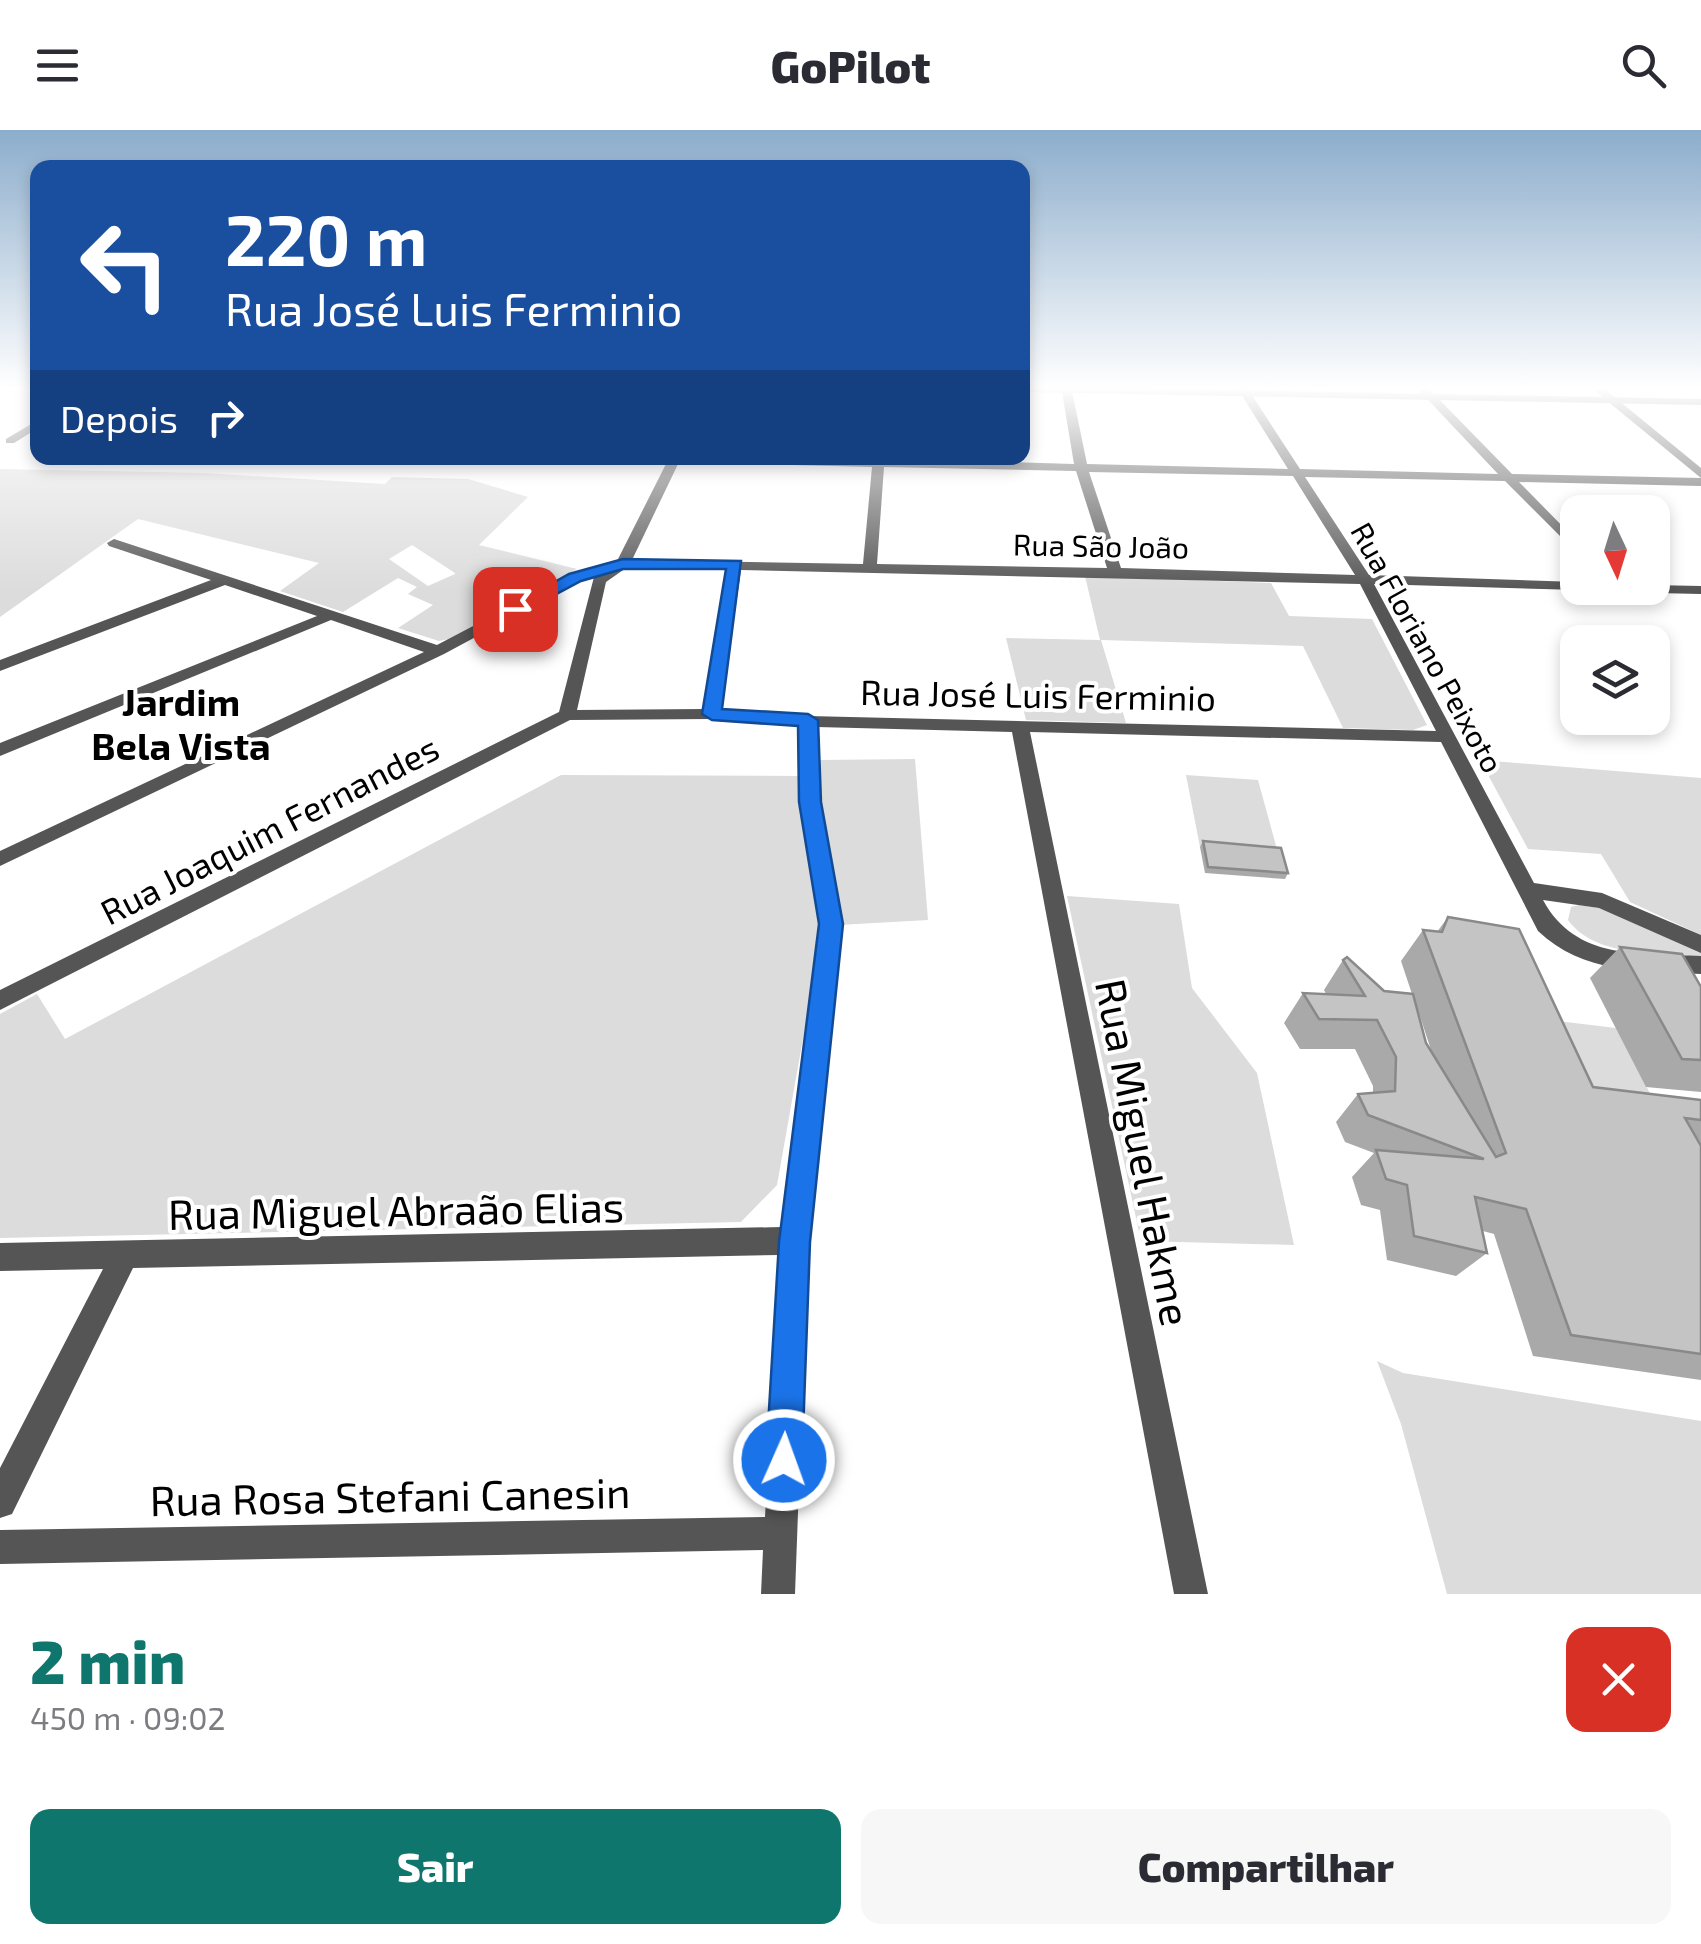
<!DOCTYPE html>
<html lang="pt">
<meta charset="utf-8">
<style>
body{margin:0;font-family:"Exo 2",sans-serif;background:#f7f7f7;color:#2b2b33;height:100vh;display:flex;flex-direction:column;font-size:38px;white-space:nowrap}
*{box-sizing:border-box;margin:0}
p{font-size:32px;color:#7c7c81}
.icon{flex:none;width:55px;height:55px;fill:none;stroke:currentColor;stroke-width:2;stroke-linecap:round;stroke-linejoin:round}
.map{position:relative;height:1464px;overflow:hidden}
.sheet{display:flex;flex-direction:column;background:#fff;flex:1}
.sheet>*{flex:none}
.guide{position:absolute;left:30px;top:30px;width:1000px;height:305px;border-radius:20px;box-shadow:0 5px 15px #0003;background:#1a4fa0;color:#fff;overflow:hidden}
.needle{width:65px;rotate:176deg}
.buttons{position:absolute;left:1560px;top:365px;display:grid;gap:20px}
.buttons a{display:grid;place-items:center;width:110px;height:110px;border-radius:20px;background:#fff;box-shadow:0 5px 15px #0003;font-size:50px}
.pin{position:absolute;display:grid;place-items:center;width:85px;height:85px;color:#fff;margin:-42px;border-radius:20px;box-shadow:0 5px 15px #0006}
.me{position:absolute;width:110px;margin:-55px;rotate:2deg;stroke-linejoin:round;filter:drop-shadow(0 0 8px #0008)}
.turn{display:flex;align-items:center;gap:35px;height:210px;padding:0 30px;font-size:45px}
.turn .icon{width:130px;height:130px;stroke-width:2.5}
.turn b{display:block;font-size:70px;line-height:85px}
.then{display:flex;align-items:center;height:95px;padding:0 30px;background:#0003;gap:20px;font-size:38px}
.round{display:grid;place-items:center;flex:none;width:105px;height:105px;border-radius:20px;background:#f7f7f7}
.headline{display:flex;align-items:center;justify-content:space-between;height:170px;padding:0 30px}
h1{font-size:60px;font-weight:800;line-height:75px;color:#0f766e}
.primary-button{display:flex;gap:20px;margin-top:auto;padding:20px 30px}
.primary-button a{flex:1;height:115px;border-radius:20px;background:#0f766e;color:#fff;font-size:40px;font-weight:800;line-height:115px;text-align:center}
.primary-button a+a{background:#f7f7f7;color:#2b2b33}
header{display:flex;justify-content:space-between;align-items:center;height:130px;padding:0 30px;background:#fff;font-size:45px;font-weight:800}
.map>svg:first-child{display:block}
</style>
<header><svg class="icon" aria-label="menu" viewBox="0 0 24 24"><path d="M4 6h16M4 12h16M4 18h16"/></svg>GoPilot<svg class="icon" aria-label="search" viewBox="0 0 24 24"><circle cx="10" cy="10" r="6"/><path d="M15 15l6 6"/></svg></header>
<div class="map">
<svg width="1701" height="1464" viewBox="0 0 1701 1464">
<rect width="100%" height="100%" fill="#fff"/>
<g fill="#dcdcdc" fill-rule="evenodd">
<path d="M0,339L203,343L385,354L392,347L468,349L528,367L479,415L577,439L449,509L439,511L398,498L433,475L408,464L417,457L398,448L343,482L280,461L319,433L138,389L0,487ZM412,415L455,443V444L428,456L389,429Z"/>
<path d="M1085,446L1271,453L1289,486L1372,489L1427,595L1413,600L1343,598L1303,516L1101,510L1126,593L1026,590L1006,508L1100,510Z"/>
<path d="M915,629L928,790L838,795L818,670L819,630Z"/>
<path d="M1480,630L1701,648V805L1630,772L1601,724L1528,719Z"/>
<path d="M561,645L801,646L823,796L777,1055L741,1092L0,1108V884L37,864L65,909Z"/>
<path d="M1186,645L1258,650L1278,723L1200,717Z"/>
<path d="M1067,766L1179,774L1192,858L1257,943L1294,1115L1141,1111Z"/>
<path d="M1579,775L1606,779L1701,820V827C1659,822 1595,828 1568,790L1571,777Z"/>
<path d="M1516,886L1616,898L1668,998L1560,985Z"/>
<path d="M1377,1231L1403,1243L1701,1291V1464H1447L1401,1294Z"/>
</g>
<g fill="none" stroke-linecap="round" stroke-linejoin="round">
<g fill="#555" fill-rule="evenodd">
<path d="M1061,256H1071L1087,334L1288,339L1236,256H1246L1300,339L1498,344L1415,256H1426L1512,344L1701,348V356L1519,352L1578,412V424L1505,351L1305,347L1369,445L1578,452V458H1584L1578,460L1374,454L1534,753L1602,763L1701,805V823L1599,778L1543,770C1576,831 1640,823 1701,826V844C1643,841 1583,844 1538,801L1441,612L1030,602L1208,1464H1174L1012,602L817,597L819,671L842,794L808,1111L795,1464H761L763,1420L0,1434V1400L765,1387L779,1125L133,1138L12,1384L0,1388V1338L103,1139L0,1141V1113L782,1097L820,794L801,671L799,596L712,589L570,590L0,880V860L559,582L594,447L580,451L444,524L0,736V721L424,522L331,490L0,626V613L317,486L225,455L0,541V530L211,450L109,416L107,413L114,409L437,515L570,445L617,431L667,332H646L640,328H885L1074,334ZM679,332L872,337L863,434L632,430ZM884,337L1076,341L1107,438L877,434ZM1089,342L1293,346L1355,445L1121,438ZM626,438L727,440L704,579L577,580L606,452ZM741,440L1360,454L1436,601L808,586L721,579Z"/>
<path d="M1589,256H1601L1701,338V348Z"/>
<path d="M38,290V298L14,313H6V309Z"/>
<path d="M1652,455L1701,456V464L1611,462L1604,458H1652Z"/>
</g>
<path fill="#555" fill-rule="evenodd" d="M1022,256L1701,269V275L1022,262Z"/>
</g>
<g fill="#a9a9a9" fill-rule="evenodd">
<path d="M1203,711L1288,743L1285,749L1205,743L1200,717Z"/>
<path d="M1448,787L1593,957L1701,970V1250L1533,1226L1494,1104L1483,1101L1487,1123L1456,1146L1387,1130L1380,1080L1361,1075L1352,1047L1374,1023L1345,1012L1336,992L1358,964L1373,963V956L1355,919H1300L1284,893L1303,863L1326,864L1324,860L1343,830L1384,861L1412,864L1401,831L1423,800L1437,802ZM1414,868L1433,926L1426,913Z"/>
<path d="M1620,817L1701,857V962L1646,957L1590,848Z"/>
</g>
<g fill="#c4c4c4" stroke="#898989" stroke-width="2.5">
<path d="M1203,711L1281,718L1288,743L1208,737Z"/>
<path d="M1448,787L1519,799L1593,957L1701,970V990L1685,988L1701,1016V1224L1571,1205L1526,1079L1475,1067L1487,1123L1414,1106L1407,1055L1386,1049L1376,1020L1484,1029L1368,985L1358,964L1395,961L1396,927L1377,890L1319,889L1303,863L1365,866L1343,830L1347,827L1384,861L1413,864L1426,913L1496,1027L1506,1023L1423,800L1442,802Z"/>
<path d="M1620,817L1682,824L1701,857V930L1682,929Z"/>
</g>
<linearGradient id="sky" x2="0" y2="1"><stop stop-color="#8cadcc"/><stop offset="0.56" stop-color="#fff"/><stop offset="1" stop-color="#fff" stop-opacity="0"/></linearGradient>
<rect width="1701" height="461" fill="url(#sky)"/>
<path fill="#1a73e8" stroke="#114b97" stroke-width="2.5" d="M623,429L741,431L722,579L808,584L818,590L821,672L843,794L810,1112L802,1330L797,1343L784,1348L771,1343L766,1330L779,1112L819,794L799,672L798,596L712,590L702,584L726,439H623L581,451L521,483L507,479L569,444Z"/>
<g text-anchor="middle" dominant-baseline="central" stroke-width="8" stroke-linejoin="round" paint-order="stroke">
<g font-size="30" fill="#000" stroke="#fff">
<text transform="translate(1101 415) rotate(1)">Rua São João</text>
<text transform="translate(1428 517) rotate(61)">Rua Floriano Peixoto</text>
</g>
<g font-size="35" fill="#000" stroke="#fff">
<text transform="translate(1038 564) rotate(1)">Rua José Luis Ferminio</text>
<text transform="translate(269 699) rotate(-27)">Rua Joaquim Fernandes</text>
</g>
<g font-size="38" font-weight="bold" fill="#000" stroke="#fff">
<text x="181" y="571">Jardim<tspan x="181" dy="44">Bela Vista</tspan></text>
</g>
<g font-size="42" fill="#000" stroke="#fff">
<text transform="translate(1145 1022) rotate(79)">Rua Miguel Hakme</text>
<text transform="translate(396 1079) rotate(-1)">Rua Miguel Abraão Elias</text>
<text transform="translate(390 1365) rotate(-1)">Rua Rosa Stefani Canesin</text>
</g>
</g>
</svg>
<div class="buttons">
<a><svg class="needle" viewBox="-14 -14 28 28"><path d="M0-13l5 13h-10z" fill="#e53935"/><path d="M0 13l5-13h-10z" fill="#7c7c81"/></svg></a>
<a><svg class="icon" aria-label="layers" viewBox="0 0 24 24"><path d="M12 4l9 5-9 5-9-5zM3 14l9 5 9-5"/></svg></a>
</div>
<div class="pin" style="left:515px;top:479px;background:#d93025"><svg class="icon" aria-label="arrive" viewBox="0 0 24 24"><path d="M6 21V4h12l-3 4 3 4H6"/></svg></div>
<svg class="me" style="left:784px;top:1330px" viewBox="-20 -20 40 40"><circle r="17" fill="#1a73e8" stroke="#fff" stroke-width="3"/><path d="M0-11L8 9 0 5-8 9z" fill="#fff"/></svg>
<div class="guide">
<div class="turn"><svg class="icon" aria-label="left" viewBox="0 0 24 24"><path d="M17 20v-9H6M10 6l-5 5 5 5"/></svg><div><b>220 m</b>Rua José Luis Ferminio</div></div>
<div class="then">Depois<svg class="icon" aria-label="right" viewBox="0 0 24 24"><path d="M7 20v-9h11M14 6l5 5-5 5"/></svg></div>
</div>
</div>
<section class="sheet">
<div class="headline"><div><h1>2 min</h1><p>450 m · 09:02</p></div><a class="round" style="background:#d93025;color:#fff"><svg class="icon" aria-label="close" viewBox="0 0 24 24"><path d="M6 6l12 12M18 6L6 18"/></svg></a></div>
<div class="primary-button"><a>Sair</a><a>Compartilhar</a></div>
</section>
